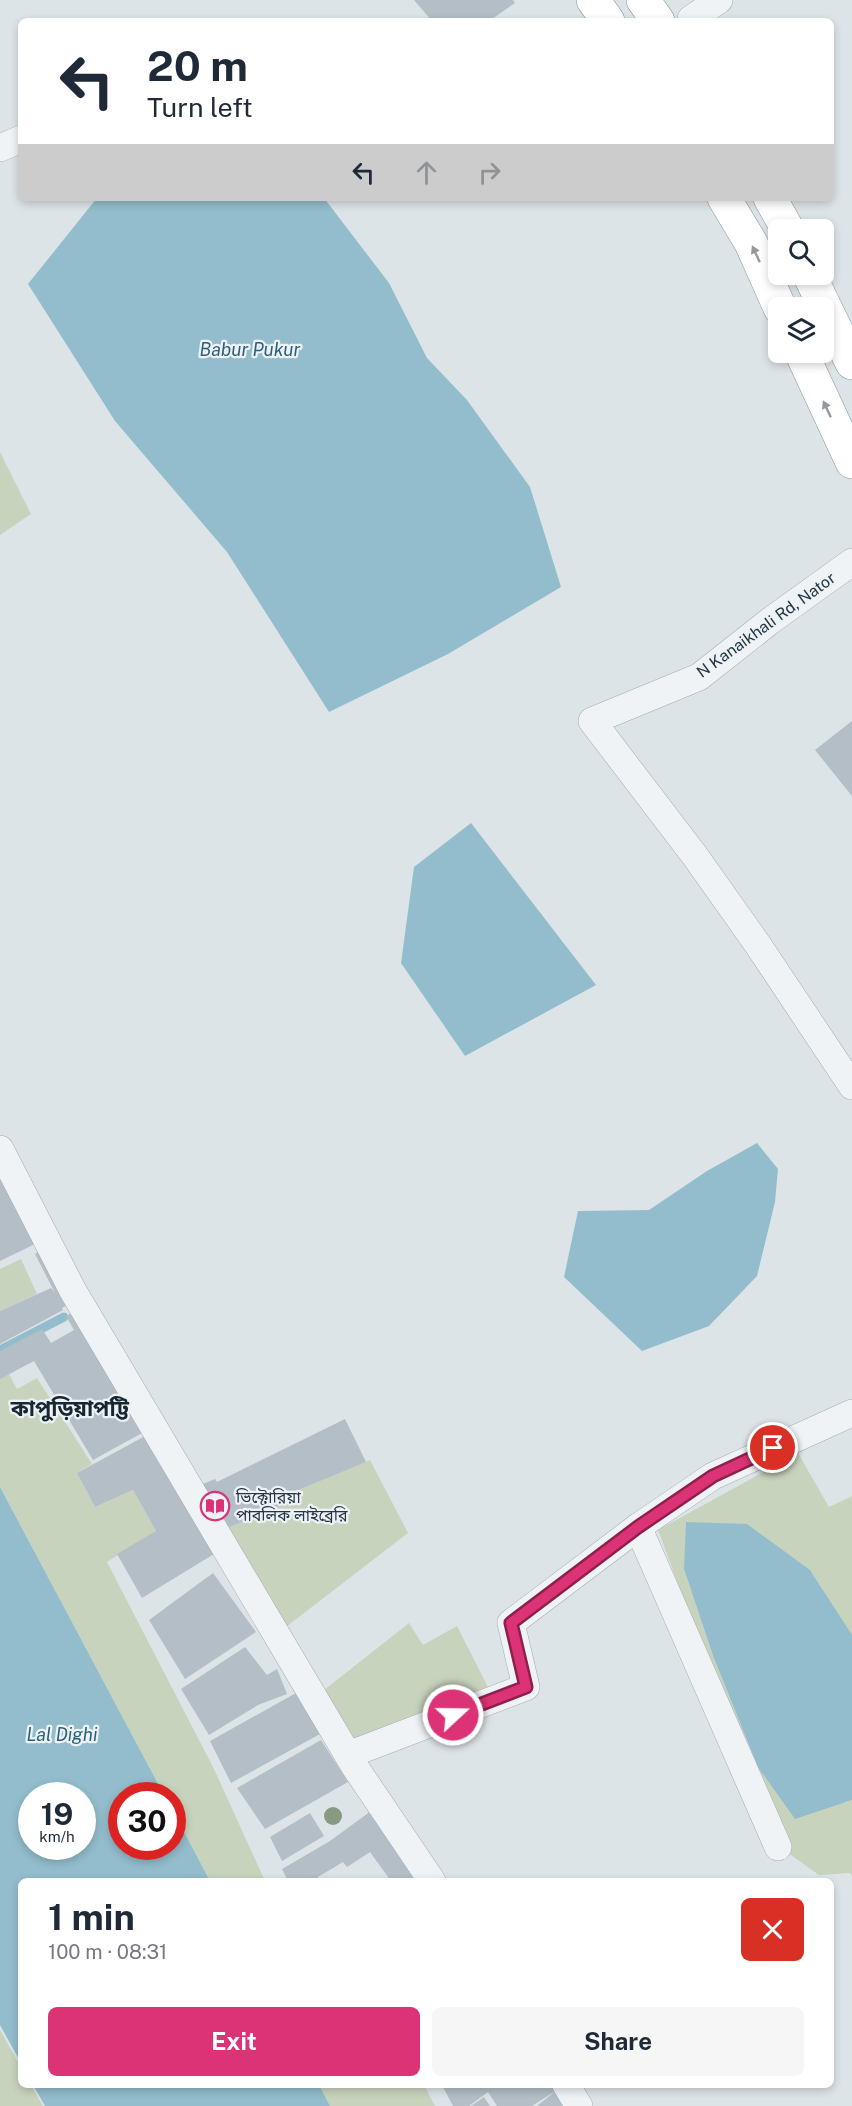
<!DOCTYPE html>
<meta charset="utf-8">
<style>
body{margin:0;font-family:"Public Sans","Noto Sans Bengali",sans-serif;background:#f6f6f7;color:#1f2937;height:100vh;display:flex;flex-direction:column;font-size:22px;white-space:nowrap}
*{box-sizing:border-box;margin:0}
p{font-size:20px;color:#747a83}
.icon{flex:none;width:33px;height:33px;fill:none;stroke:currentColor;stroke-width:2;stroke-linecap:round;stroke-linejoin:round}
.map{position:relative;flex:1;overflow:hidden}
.sheet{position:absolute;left:18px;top:1878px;width:816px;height:210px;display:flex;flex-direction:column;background:#fff;border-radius:9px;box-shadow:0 3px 9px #0003}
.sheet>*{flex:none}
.hud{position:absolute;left:18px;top:18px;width:816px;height:183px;border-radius:9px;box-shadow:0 3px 9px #0003;background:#fff;color:#1f2937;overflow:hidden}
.tools{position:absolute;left:768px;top:219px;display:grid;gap:12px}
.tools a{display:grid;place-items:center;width:66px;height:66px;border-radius:9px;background:#fff;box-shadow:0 3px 9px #0003;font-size:30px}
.speed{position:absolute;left:18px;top:1782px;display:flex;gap:12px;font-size:30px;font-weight:700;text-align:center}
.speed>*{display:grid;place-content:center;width:78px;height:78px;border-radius:50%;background:#fff;box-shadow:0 3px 9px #0003;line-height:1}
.speed small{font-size:15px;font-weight:400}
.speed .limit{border:9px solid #d22;background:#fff;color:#111}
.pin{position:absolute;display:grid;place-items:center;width:51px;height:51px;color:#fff;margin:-26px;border:3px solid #fff;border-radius:50%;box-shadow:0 2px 6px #0007}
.me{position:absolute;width:66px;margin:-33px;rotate:69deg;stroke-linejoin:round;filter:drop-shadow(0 0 4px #0008)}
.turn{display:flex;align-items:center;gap:21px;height:126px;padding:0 30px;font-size:27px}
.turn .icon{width:78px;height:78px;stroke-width:2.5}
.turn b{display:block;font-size:42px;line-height:51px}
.lanes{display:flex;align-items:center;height:57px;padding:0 30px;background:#0003;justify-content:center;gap:30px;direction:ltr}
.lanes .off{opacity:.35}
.round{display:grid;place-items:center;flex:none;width:63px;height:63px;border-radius:9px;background:#f6f6f7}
.head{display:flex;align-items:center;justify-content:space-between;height:102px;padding:0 30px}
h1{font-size:36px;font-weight:700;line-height:45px}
.cta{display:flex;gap:12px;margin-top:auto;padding:12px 30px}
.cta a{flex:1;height:69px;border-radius:9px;background:#db3375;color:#fff;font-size:24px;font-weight:700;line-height:69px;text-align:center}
.cta a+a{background:#f6f6f7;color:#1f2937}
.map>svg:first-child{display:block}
</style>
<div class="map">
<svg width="852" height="2106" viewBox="0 0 852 2106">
<rect width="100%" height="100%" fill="#dde4e8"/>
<g fill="#c8d3bd">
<path d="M0,452L31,514L0,535Z"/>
<path d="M21,1259L37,1294L0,1311V1269Z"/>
<path d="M9,1374L17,1389L37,1378L92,1464L77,1473L95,1507L133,1490L156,1531L107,1562L214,1769L265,1881H210L173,1811L172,1796L164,1795L0,1487V1378Z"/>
<path d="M798,1453L829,1507L852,1496V1636L810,1570L684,1569L713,1656L758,1767L845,1803L852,1800V1876L850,1873L819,1875L788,1853L761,1808L658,1530Z"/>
<path d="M370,1460L408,1533L282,1630L223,1530L299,1497L296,1491Z"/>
<path d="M409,1623L423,1645L457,1626L494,1699L348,1755L314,1698Z"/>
<path d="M0,2030L21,2067V2085H31L43,2106H0Z"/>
<path d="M319,2085H424L435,2106H330Z"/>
</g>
<g fill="#93bdcc" fill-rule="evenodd">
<path d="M97,198H324L389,283L427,358L467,400L530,487L561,587L448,654L329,712L227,552L115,421L28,284Z"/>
<path d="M471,823L596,985L465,1056L401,963L414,867Z"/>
<path d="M757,1143L778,1169L775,1202L757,1276L709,1326L642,1351L564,1277L578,1211L649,1210L707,1171Z"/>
<path d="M0,1487L164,1795L122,1796V1846H172L173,1811L210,1881H21V2063L0,2025ZM32,1796H82V1846H32Z"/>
<path d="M686,1522L747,1524L810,1570L852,1635V1800L795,1819L758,1767L713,1656L684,1569Z"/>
<path d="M33,2085H319L330,2106H45Z"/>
</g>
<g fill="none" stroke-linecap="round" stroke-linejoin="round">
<path stroke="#93bdcc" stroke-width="9" d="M0,1350L64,1317"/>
</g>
<g fill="#b3bec6">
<path d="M414,0H513L515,3L489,21H432Z"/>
<path d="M852,721V796L815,750Z"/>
<path d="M5,1177L37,1243L0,1261V1180Z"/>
<path d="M50,1245L78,1299L62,1308L63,1310L0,1344V1311L51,1288L55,1293L35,1254Z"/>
<path d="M77,1310L142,1433L93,1460L34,1361L0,1379V1351L42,1329L51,1343L74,1330L66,1316Z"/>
<path d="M345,1419L366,1462L296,1491L299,1497L223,1530L191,1489L215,1479L217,1482Z"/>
<path d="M147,1435L214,1554L142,1598L117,1554L156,1531L133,1490L95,1507L77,1473Z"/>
<path d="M213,1573L256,1632L185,1679L149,1620Z"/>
<path d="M245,1647L267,1675L277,1669L287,1694L258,1705L209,1735L181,1689Z"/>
<path d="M296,1693L320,1734L231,1783L210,1741Z"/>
<path d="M321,1740L348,1782L265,1829L237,1788Z"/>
<path d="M371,1811L425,1881H391L370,1852L347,1867L343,1862L318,1877L319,1881H288L282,1869L330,1841Z"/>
<path d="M310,1813L324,1836L282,1861L270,1837Z"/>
<path d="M442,2085H555L557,2090L532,2106H497L488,2092L469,2106H453Z"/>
<path d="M557,2090L569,2106H537Z"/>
<path d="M484,2097L490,2106H471Z"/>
</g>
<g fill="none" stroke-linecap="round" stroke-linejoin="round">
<g stroke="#a2acb2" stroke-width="28">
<g id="minor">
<path d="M691,19L719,0"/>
<path d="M0,148L21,139"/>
<path d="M852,562L770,621L699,677L592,721L695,856L758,945L852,1086"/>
<path d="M0,1149L73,1291L355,1767L432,1881"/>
<path d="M638,1527L778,1847"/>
<path d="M348,1755L526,1687L511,1623L638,1527L713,1476L852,1413"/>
<path d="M566,2085L579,2106"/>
</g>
</g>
<g stroke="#8395a0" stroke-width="34">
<g id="trunk">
<path d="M593,0L608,21"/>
<path d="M643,0L658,21"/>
<path d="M724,198L751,243L780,308"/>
<path d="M770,198L788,230"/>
<path d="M809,274L852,363"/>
<path d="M801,352L852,462"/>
</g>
</g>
<use href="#minor" stroke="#f0f3f6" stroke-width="27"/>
<use href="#trunk" stroke="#fff" stroke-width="33"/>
</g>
<circle fill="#899a83" cx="333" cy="1816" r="9"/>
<defs><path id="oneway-solid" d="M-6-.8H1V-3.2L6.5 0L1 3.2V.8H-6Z" transform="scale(1.5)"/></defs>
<g fill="#929aa0">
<use href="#oneway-solid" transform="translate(756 254) rotate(-115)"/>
<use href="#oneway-solid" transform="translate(827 409) rotate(-115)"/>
</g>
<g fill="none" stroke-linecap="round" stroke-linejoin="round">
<g stroke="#8e214c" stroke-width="15">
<path id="route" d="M453,1715L526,1687L511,1623L638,1527L713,1476L773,1448"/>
</g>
<use href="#route" stroke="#db3375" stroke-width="10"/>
</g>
<defs>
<g id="library-ring" transform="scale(1.5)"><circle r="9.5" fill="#ecf2f6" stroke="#db3375" stroke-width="1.5"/><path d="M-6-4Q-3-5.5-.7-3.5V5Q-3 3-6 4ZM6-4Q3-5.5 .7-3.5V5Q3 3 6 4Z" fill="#db3375"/></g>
</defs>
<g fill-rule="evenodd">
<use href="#library-ring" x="215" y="1506"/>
</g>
<g text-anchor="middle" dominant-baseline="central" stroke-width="4.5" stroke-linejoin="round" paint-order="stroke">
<g font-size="16" fill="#253540" stroke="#ecf2f6">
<text transform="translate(766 625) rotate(-36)">N Kanaikhali Rd, Nator</text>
</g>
<g font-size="16" fill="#253540" stroke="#ecf2f6" text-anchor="start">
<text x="236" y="1497">ভিক্টোরিয়া<tspan x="236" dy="18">পাবলিক লাইব্রেরি</tspan></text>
</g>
<g font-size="18" font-style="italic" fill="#2b6078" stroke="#ecf2f6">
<text x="250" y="349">Babur Pukur</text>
<text x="62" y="1734">Lal Dighi</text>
</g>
<g font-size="22" font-weight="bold" fill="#172631" stroke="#ecf2f6">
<text x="70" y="1408">কাপুড়িয়াপট্টি</text>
</g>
</g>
</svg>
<div class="tools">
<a><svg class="icon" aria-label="search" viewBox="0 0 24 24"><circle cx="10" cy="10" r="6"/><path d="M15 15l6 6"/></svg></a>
<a><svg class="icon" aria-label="layers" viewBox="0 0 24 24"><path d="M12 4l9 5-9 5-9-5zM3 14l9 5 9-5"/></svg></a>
</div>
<div class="speed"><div>19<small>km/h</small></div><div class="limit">30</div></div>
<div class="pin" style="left:773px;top:1448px;background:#d93025"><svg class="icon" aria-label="arrive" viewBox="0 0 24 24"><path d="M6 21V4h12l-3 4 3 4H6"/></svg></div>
<svg class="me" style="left:453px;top:1715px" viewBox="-20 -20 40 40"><circle r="17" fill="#db3375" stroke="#fff" stroke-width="3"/><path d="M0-11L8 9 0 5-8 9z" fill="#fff"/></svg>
<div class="hud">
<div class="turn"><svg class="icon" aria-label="left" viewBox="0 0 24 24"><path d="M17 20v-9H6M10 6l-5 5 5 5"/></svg><div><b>20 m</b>Turn left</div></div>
<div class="lanes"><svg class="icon" aria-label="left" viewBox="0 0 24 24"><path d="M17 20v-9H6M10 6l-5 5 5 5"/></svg><svg class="icon off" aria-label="ahead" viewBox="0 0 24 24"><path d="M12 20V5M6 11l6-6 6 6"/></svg><svg class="icon off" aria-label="right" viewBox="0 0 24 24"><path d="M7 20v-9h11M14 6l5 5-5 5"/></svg></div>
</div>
<section class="sheet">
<div class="head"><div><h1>1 min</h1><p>100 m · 08:31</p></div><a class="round" style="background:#d93025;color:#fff"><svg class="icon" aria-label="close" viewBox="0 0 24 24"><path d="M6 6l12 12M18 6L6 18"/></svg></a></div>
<div class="cta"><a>Exit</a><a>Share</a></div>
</section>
</div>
